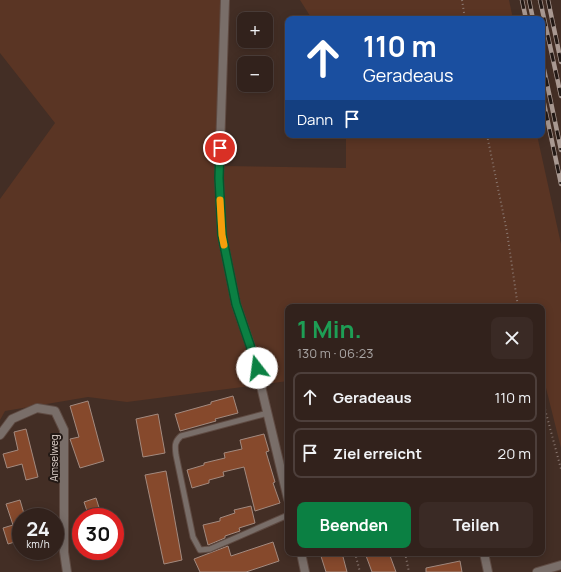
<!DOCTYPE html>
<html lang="de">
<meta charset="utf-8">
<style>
body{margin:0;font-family:Manrope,sans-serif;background:#3a2a25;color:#f1f3f6;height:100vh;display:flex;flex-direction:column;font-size:15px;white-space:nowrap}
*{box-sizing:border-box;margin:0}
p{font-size:13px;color:#a8a4a3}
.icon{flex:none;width:22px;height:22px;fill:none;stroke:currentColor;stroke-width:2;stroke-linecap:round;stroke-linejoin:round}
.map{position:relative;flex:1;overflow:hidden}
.drawer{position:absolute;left:285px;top:304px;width:260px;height:252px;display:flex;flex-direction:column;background:#32221c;border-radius:8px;box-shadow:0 2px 10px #0003,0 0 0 1px #4d3f3b}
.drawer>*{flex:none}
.banner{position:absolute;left:285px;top:16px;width:260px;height:122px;border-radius:8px;box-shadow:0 2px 10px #0003,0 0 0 1px #4d3f3b;background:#1a4fa0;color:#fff;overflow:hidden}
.controls{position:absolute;left:237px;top:12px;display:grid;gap:8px}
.controls a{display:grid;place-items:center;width:36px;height:36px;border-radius:8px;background:#32221c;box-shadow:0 2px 10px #0003,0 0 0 1px #4d3f3b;font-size:20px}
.speed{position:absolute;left:12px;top:508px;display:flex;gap:8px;font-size:20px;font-weight:700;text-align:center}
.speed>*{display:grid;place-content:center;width:52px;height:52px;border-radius:50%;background:#32221c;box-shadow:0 2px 10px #0003,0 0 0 1px #4d3f3b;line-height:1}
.speed small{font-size:10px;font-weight:400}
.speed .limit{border:6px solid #d22;background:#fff;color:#111}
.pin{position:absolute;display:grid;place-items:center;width:34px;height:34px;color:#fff;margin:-17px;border:2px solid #fff;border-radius:50%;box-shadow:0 1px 4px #0007}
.me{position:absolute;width:44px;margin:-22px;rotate:345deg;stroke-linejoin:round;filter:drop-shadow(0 0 3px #0008)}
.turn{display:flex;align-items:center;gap:14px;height:84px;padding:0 12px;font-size:18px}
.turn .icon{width:52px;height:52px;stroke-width:2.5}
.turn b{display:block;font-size:28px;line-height:34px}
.then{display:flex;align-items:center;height:38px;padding:0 12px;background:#0003;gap:8px;font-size:15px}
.round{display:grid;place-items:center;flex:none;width:42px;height:42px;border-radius:8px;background:#3a2a25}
.head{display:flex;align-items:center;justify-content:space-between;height:68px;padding:0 12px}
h1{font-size:24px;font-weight:700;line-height:30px;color:#1e9e55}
.cta{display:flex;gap:8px;margin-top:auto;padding:8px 12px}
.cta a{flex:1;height:46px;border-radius:8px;background:#0b8043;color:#fff;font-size:16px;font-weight:700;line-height:46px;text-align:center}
.cta a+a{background:#3a2a25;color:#f1f3f6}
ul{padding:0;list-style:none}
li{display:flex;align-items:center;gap:12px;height:50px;margin:0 8px 6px;padding:0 4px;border:2px solid #4d3f3b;border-radius:8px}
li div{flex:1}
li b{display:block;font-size:15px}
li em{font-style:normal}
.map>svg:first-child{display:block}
</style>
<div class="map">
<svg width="561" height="572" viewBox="0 0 561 572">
<rect width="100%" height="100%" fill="#432e25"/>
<g fill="#5a3524">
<path d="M0,0H229L224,166L346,168V135H537L561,244V448L542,372V307H288V381L127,402L88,397L5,411L0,420V199L55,123L0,53Z"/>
<path d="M300,0H509L513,19H312Z"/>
</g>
<g fill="#86492c" stroke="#a38a7f">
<path d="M233,396L238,413L215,419L216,421L180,431L175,414L211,404V402Z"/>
<path d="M88,401L104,461L80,468L70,439L79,437L70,406Z"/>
<path d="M158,414L165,453L143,457L136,419Z"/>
<path d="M26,429L38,477L26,480L22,464L7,468L3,454L18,450L14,432Z"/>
<path d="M264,434L269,451L266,452L275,482L273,483L280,503L255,511L244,467L223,472L224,476L209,480V483L192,488L187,470L204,465V463L225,458L224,453L242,449L240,440Z"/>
<path d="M166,471L182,560L164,564L145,475Z"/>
<path d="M96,498L102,517H89L84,502Z"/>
<path d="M20,500L25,517H21V544L19,545L18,541L8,544L3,528L13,525L6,504Z"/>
<path d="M251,506L255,523L239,528L240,531L225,536V538L208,545L203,525L220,521V518L235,513L234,510Z"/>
<path d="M273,542L279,561L246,572H200L194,559L228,546L231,556Z"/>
<path d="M320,553H342L347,572H326Z"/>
<path d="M365,553H389L396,572H372Z"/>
<path d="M460,561L462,572H426V568Z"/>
</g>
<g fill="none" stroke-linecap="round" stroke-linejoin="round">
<g stroke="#5f4b43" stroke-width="7">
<path id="lane" d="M268,413L181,436C174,442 175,447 176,455L193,537L200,550L210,549L288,515"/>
</g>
<g stroke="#5f4b43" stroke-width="10">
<g id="street">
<path d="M225,0L219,178L222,235L236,304L253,353L288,499"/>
<path d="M0,435L12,419L37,408L55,411L64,430V552L67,572"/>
<path d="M301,553L305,572"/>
<path d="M484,553L488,572"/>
<path d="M537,572L561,565"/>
</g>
</g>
<g stroke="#8b7972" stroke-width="2" stroke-dasharray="1 3" stroke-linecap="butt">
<path d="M462,0L465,19"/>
<path d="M487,135L507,232L518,307"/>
<path d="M542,398L561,469"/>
<path d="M355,553L360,572"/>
<path d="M405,553L409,572"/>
</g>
<use href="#lane" stroke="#796e69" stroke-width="5"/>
<use href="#street" stroke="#796e69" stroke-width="8"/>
<g stroke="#a99992" stroke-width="4.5">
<g id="rail">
<path d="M522,0L526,19"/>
<path d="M529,0L533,19"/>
<path d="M540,0L561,96"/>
<path d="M548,0L561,62"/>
<path d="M542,60L561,150"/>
<path d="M542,94L561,184"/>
</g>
</g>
<use href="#rail" stroke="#231915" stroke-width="3" stroke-dasharray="9" stroke-linecap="butt"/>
</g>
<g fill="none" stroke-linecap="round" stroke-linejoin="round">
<g stroke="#07532c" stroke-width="10">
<path id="route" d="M220,148L219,178L222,235L236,304L253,354L257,368"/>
</g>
<use href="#route" stroke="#0b8043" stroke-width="7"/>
<path stroke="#f59e0b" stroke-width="7" d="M220,200L222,235L224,245"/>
</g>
<g text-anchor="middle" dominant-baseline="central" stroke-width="4" stroke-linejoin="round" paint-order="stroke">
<g font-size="10" fill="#ded1cb" stroke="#231915">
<text transform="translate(54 458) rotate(-90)">Amselweg</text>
</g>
</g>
</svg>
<div class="controls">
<a>+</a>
<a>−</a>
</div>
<div class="speed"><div>24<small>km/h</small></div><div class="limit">30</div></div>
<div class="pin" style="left:220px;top:148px;background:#d93025"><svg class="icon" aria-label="arrive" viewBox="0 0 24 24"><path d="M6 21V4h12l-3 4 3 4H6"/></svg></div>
<svg class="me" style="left:257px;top:368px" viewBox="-20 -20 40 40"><circle r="19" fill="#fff"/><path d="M0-13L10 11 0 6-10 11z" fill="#0b8043"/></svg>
<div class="banner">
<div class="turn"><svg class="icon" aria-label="ahead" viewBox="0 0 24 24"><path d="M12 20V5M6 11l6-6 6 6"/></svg><div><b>110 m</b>Geradeaus</div></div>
<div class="then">Dann<svg class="icon" aria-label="arrive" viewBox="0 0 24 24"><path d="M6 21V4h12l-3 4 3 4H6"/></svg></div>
</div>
<section class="drawer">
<div class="head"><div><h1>1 Min.</h1><p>130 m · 06:23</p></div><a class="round"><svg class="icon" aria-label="close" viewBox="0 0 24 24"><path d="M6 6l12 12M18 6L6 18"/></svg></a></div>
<ul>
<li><svg class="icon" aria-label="ahead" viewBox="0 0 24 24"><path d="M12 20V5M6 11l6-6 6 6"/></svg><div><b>Geradeaus</b></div><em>110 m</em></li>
<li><svg class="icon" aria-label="arrive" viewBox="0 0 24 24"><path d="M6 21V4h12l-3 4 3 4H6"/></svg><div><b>Ziel erreicht</b></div><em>20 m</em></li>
</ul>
<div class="cta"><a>Beenden</a><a>Teilen</a></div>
</section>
</div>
